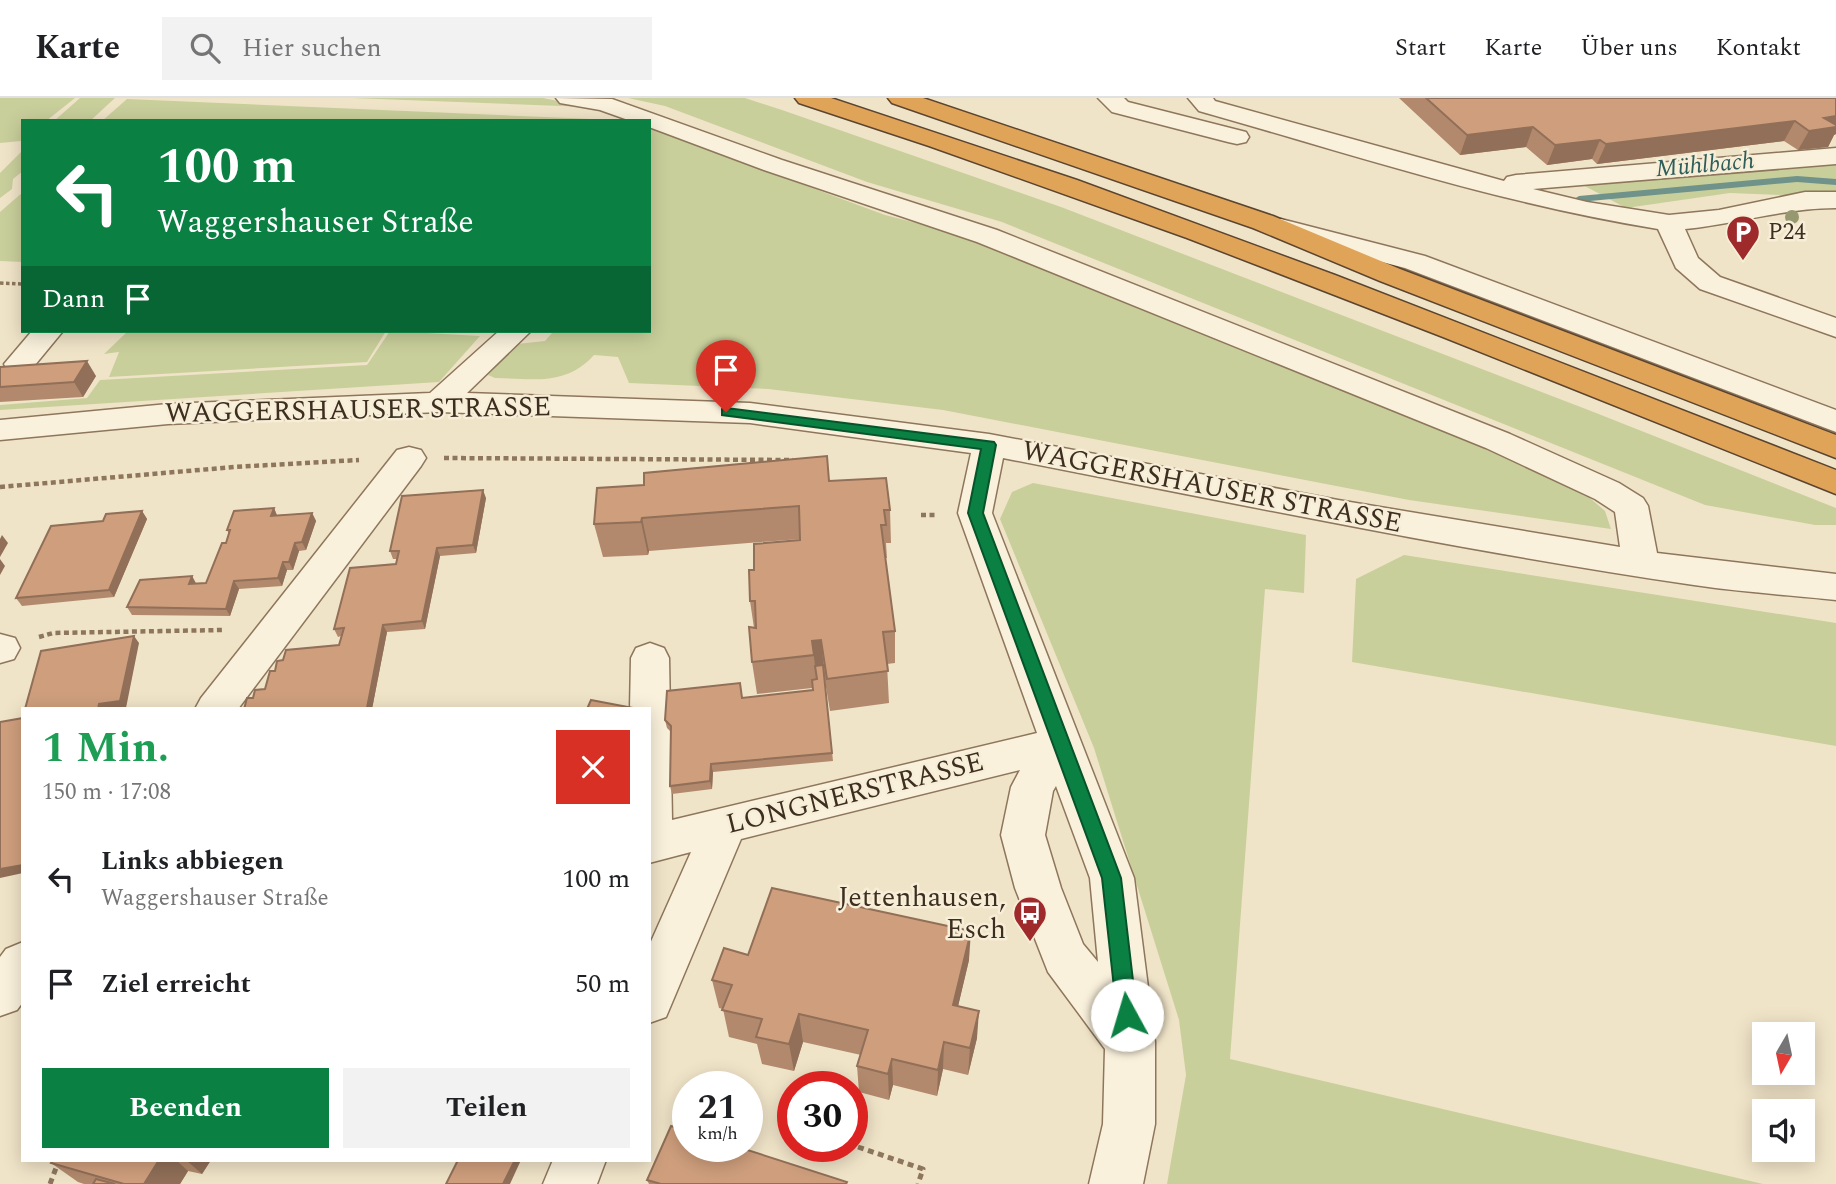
<!DOCTYPE html>
<html lang="de">
<meta charset="utf-8">
<style>
body{margin:0;font-family:Spectral,serif;background:#f2f2f2;color:#202124;height:100vh;display:flex;flex-direction:column;font-size:26px;white-space:nowrap}
*{box-sizing:border-box;margin:0}
p{font-size:23px;color:#757577}
.icon{flex:none;width:38px;height:38px;fill:none;stroke:currentColor;stroke-width:2;stroke-linecap:round;stroke-linejoin:round}
.map{position:relative;flex:1;overflow:hidden}
.side{position:absolute;left:21px;top:609px;width:630px;height:455px;display:flex;flex-direction:column;background:#fff;border-radius:0px;box-shadow:0 4px 18px #0003}
.side>*{flex:none}
.guide{position:absolute;left:21px;top:21px;width:630px;height:214px;border-radius:0px;box-shadow:0 4px 18px #0003;background:#0b8043;color:#fff;overflow:hidden}
.needle{width:46px;rotate:189deg}
.buttons{position:absolute;left:1752px;top:924px;display:grid;gap:14px}
.buttons a{display:grid;place-items:center;width:63px;height:63px;border-radius:0px;background:#fff;box-shadow:0 4px 18px #0003;font-size:35px}
.speed{position:absolute;left:672px;top:973px;display:flex;gap:14px;font-size:35px;font-weight:700;text-align:center}
.speed>*{display:grid;place-content:center;width:91px;height:91px;border-radius:50%;background:#fff;box-shadow:0 4px 18px #0003;line-height:1}
.speed small{font-size:18px;font-weight:400}
.speed .limit{border:10px solid #d22;background:#fff;color:#111}
.pin{position:absolute;display:grid;place-items:center;width:60px;height:60px;color:#fff;margin:-72px -30px;border-radius:50% 50% 50% 0;rotate:-45deg;box-shadow:0 0 7px #0007}
.pin .icon{rotate:45deg}
.me{position:absolute;width:77px;margin:-38px;rotate:354deg;stroke-linejoin:round;filter:drop-shadow(0 0 5px #0008)}
.turn{display:flex;align-items:center;gap:24px;height:147px;padding:0 21px;font-size:32px}
.turn .icon{width:91px;height:91px;stroke-width:2.5}
.turn b{display:block;font-size:49px;line-height:60px}
.then{display:flex;align-items:center;height:66px;padding:0 21px;background:#0003;gap:14px;font-size:26px}
.round{display:grid;place-items:center;flex:none;width:74px;height:74px;border-radius:0px;background:#f2f2f2}
.overview{display:flex;align-items:center;justify-content:space-between;height:119px;padding:0 21px}
h1{font-size:42px;font-weight:700;line-height:52px;color:#1e9e55}
.primary-button{display:flex;gap:14px;margin-top:auto;padding:14px 21px}
.primary-button a{flex:1;height:80px;border-radius:0px;background:#0b8043;color:#fff;font-size:28px;font-weight:700;line-height:80px;text-align:center}
.primary-button a+a{background:#f2f2f2;color:#202124}
ul{padding:0;list-style:none}
li{display:flex;align-items:center;gap:21px;height:105px;padding:0 21px}
li div{flex:1}
li b{display:block;font-size:26px}
li em{font-style:normal}
header{display:flex;align-items:center;gap:42px;box-sizing:border-box;height:98px;padding:0 35px;background:#fff;border-bottom:2px solid #e0e0e0}
header strong{font-size:33px}
nav{display:flex;gap:38px;margin-inline-start:auto;font-size:24px}
.search{width:490px;height:63px;background:#f2f2f2;display:flex;align-items:center;gap:18px;box-sizing:border-box;padding:0 24px;border-radius:0px;color:#757577;font-size:26px}
.map>svg:first-child{display:block}
</style>
<header>
<strong>Karte</strong>
<div class="search"><svg class="icon" aria-label="search" viewBox="0 0 24 24"><circle cx="10" cy="10" r="6"/><path d="M15 15l6 6"/></svg>Hier suchen</div>
<nav><a>Start</a><a>Karte</a><a>Über uns</a><a>Kontakt</a></nav>
</header>
<div class="map">
<svg width="1836" height="1086" viewBox="0 0 1836 1086">
<rect width="100%" height="100%" fill="#f0e4c8"/>
<g fill="#c9cf9b">
<path d="M0,0H75L46,23H23L21,43L0,45Z"/>
<path d="M80,0H115L90,23H54Z"/>
<path d="M352,0H543L588,9Z"/>
<path d="M628,0H745L782,12L1061,109L1591,313L1836,410V427H1815L1705,407L1002,124L867,84L665,8Z"/>
<path d="M127,1L592,21L102,23Z"/>
<path d="M649,29L885,117L976,140L1345,289L1583,394L1605,413L1611,431L1409,402L943,312L768,291L629,285L618,259L594,257C566,288 534,281 495,280L488,277L517,246L545,243L552,235L549,233H649Z"/>
<path d="M23,52V73L13,81L12,91L0,100V75Z"/>
<path d="M1836,64V99L1730,95L1626,110L1581,86Z"/>
<path d="M23,94V164L0,163V114Z"/>
<path d="M128,233H386L367,264L109,279L119,254L104,256Z"/>
<path d="M390,233L480,238L439,284L0,312V307L87,300L100,282L367,267Z"/>
<path d="M1033,385L1306,437L1304,495L1265,491L1230,961L1763,1086H1167L1186,977L1179,922L1094,650L1000,421L1012,394Z"/>
<path d="M1404,457L1836,525V648L1352,564L1356,481Z"/>
</g>
<g fill="none" stroke-linecap="round" stroke-linejoin="round">
<path fill="#6f938a" fill-rule="evenodd" d="M1797,78L1836,81V87L1797,84L1579,104L1574,101L1579,98Z"/>
<g stroke="#8d765c" stroke-width="3">
<g id="minor">
<path d="M556,0L612,1L782,62L997,132L1510,336L1619,385L1643,400L1648,408L1657,455L1836,476V502C1789,497 1741,494 1694,487C1463,453 1233,405 1003,360L992,415L1134,780L1155,944V1026L1143,1086H1089L1103,1026L1105,951L1048,874L1015,790L1001,737L1011,689L1020,672L741,741L666,919L649,925V848L691,754L649,765V611H630L631,560L636,550L650,545L664,550L669,560L672,722L1037,635L958,415L971,355L750,325L439,314L168,326L0,342V322L168,306L430,295L499,233H531L467,295L750,305L989,336L1338,402L1620,449L1615,414L1595,401L1486,350L977,144L764,72L649,29V23H631L600,12L560,5ZM1056,688L1090,780L1098,864L1083,846L1061,790L1045,737L1053,693Z"/>
<path d="M1098,0H1124L1128,4L1246,34L1249,39L1246,44L1237,46L1228,44L1112,14Z"/>
<path d="M1188,0H1213L1215,3L1504,83L1507,79L1516,77L1836,50V66L1533,91L1587,104L1669,117L1719,112L1805,94H1836V110C1785,110 1736,126 1685,131L1698,160L1720,179L1836,220V239L1700,191L1676,170L1658,131C1502,106 1351,56 1199,13Z"/>
<path d="M1281,121L1425,158L1836,312V334L1405,170L1271,135L1267,129L1271,123Z"/>
<path d="M32,233H63L30,273L19,275L8,273L4,266Z"/>
<path d="M409,349L421,352L426,360L421,368L238,611H195L201,600L397,352Z"/>
<path d="M0,536L15,540L20,550L14,561L0,565Z"/>
<path d="M23,844V904L17,912L0,918V859L6,851Z"/>
<path d="M553,1062H606L597,1086H543Z"/>
</g>
</g>
<g stroke="#5b4430" stroke-width="3">
<g id="highway">
<path d="M795,0H831L1077,82L1335,177L1836,372V396L1443,239L1187,140L929,48L799,5Z"/>
<path d="M888,0H923L1273,118L1400,171L1836,337V360L1380,183L1253,130L892,5Z"/>
</g>
</g>
<path stroke="#8d765c" stroke-width="3.5" stroke-dasharray="3.5 2.5" stroke-linecap="butt" d="M0,185L23,186"/>
<g stroke="#8d765c" stroke-width="4.5" stroke-dasharray="5 3.5" stroke-linecap="butt">
<path d="M444,360L793,362"/>
<path d="M0,389L234,369L359,362"/>
<path d="M921,417H936"/>
<path d="M39,539L53,535L222,532"/>
</g>
<g stroke="#8d765c" stroke-width="5" stroke-dasharray="6 4.5" stroke-linecap="butt">
<path d="M858,1049L923,1071L918,1086"/>
<path d="M50,1086L59,1062"/>
</g>
<use href="#minor" fill="#faf1dc" fill-rule="evenodd"/>
<use href="#highway" fill="#e0a458" fill-rule="evenodd"/>
</g>
<circle fill="#96986f" cx="1792" cy="119" r="7"/>
<g fill="#b2896c">
<path d="M1399,0H1836V36L1834,37L1828,49L1798,52L1784,43L1597,66L1592,61L1547,67L1526,49L1460,57Z"/>
<path d="M0,269L96,278L83,299L0,304Z"/>
<path d="M829,383L890,412L891,445H886L887,460H885L895,533V565L887,566L889,605L830,613L824,577L833,663L713,674L712,691L672,696L670,688L671,634L667,630L665,622L742,600L813,592L812,590L757,596L752,564L754,530L750,503L754,472L800,441L649,453L648,457L603,459L594,426Z"/>
<path d="M486,400L476,455L440,458L425,531L387,534L372,611H244L253,600L265,591L275,573L283,562L339,547L341,538L338,539L334,531L396,466L397,461H393L390,453Z"/>
<path d="M274,410L277,417L312,415L316,423L306,452L299,453L293,472H287L282,488L239,491L230,518L132,517L127,509L192,478L196,485H206L226,445L229,436L227,432Z"/>
<path d="M142,413L147,421L114,499L22,508L16,500L103,423Z"/>
<path d="M748,857L969,862L958,908L977,940L968,977L943,971L937,998L893,987L889,1002L859,994L857,968L861,957L803,944L794,973L762,966L757,946L729,939L723,911L719,910L712,882Z"/>
<path d="M53,1062H211L202,1076L188,1073L180,1086H84L78,1084L51,1065Z"/>
<path d="M647,1082L847,1084V1086H649Z"/>
</g>
<g fill="#916f58">
<path d="M1836,18V36L1834,37L1828,49L1798,52L1809,33L1824,20Z"/>
<path d="M1795,23L1784,43L1597,66L1606,46Z"/>
<path d="M1533,29L1526,49L1460,57L1467,37Z"/>
<path d="M1600,42L1592,61L1547,67L1555,47Z"/>
<path d="M87,263L96,278L83,299L74,284Z"/>
<path d="M483,392L486,400L476,455L473,447Z"/>
<path d="M274,410L277,418H271Z"/>
<path d="M142,413L147,421L114,499L109,492Z"/>
<path d="M312,415L316,423L306,452L302,444Z"/>
<path d="M642,420L649,453L648,457L641,424Z"/>
<path d="M2,437L8,445L0,459V441Z"/>
<path d="M295,445L299,453L293,472L289,464Z"/>
<path d="M437,450L440,458L425,531L422,523Z"/>
<path d="M0,461L5,468L0,477Z"/>
<path d="M283,464L287,472L282,488L278,480Z"/>
<path d="M192,478L196,486H189Z"/>
<path d="M234,483L239,491L230,518L226,511Z"/>
<path d="M383,527L387,534L372,611H367Z"/>
<path d="M134,538L139,545L126,610L98,611L99,606Z"/>
<path d="M821,542L824,574L816,576L812,543Z"/>
<path d="M711,666L713,674L712,691L710,683Z"/>
<path d="M23,767V775L0,780V771Z"/>
<path d="M971,833L969,862L952,934L953,907Z"/>
<path d="M979,913L977,940L968,977L970,950Z"/>
<path d="M799,916L803,944L794,973L789,946Z"/>
<path d="M944,944L943,971L937,998L938,972Z"/>
<path d="M892,961L893,987L889,1002L888,976Z"/>
<path d="M159,1062H176L188,1073L180,1086H144Z"/>
<path d="M186,1062H211L202,1076Z"/>
<path d="M515,1062H521L510,1086H503Z"/>
</g>
<g fill="#cf9f7d" stroke="#916f58" stroke-width="2">
<path d="M1426,0H1836V18L1824,20L1836,27V29L1809,33L1795,23L1606,46L1600,42L1555,47L1533,29L1467,37Z"/>
<path d="M87,263L74,284L0,289V269Z"/>
<path d="M827,358L829,383L886,380L890,412H884L886,427H881L895,533L883,534L888,573L827,581L821,542L812,543L814,557L752,564L749,529L756,530L755,503H750L749,472H754V446L800,442L799,408L642,420L641,424L594,426L597,390L644,387V375Z"/>
<path d="M483,392L473,447L437,450L422,523L383,527L367,610L244,611L247,600H253L255,592L265,591L270,573H275L277,563L283,562L286,552L339,547L344,530L334,531L350,470L396,466L399,453H390L402,398Z"/>
<path d="M274,410L271,418L312,415L302,444L295,445L289,464H283L278,480L234,483L226,511L127,509L140,482L192,478L189,486L206,485L222,445H226L230,432H227L234,413Z"/>
<path d="M142,413L109,492L16,500L51,428L103,423L106,416Z"/>
<path d="M134,538L120,603L99,606L98,611H25L41,553Z"/>
<path d="M823,567L832,655L711,666L710,683L670,688L671,628L665,622L667,593L740,585L742,600L813,592L812,582L817,581L815,568Z"/>
<path d="M591,602L633,610L587,611Z"/>
<path d="M23,620V767L0,771V624Z"/>
<path d="M772,790L971,833L953,907L979,913L970,950L944,944L938,972L892,961L888,976L857,968L868,932L799,916L789,946L756,939L762,921L722,912L732,887L712,882L724,850L748,857Z"/>
<path d="M671,1028L688,1033V1048H735L847,1084L846,1086H661L647,1082Z"/>
<path d="M53,1062H159L144,1086H124L51,1065Z"/>
<path d="M458,1062H515L503,1086H446Z"/>
<path d="M96,1081L115,1086H93Z"/>
</g>
<path fill="#0b8043" stroke="#07532c" stroke-width="2" d="M726,310L994,344L996,347L983,415L1121,780L1137,917L1134,924L1127,926L1120,924L1117,917L1102,780L968,415L981,351L722,317V311Z"/>
<defs>
<g id="parking-pin" transform="scale(1.75)"><path d="M0 17L-7.5 6A9.5 9.5 0 1 1 7.5 6Z" fill="#9e2a2b" stroke="#f7eed8"/><path d="M-3.5-5.5H1a3.5 3.5 0 0 1 0 7H-1V5.5H-3.5ZM-1-3.4V-.6H.8a1.4 1.4 0 0 0 0-2.8Z" fill="#fff"/></g>
<g id="bus-pin" transform="scale(1.75)"><path d="M0 17L-7.5 6A9.5 9.5 0 1 1 7.5 6Z" fill="#9e2a2b" stroke="#f7eed8"/><path d="M-5-6H5V4H4V6H2V4H-2V6H-4V4H-5ZM-3.5-4V0h7V-4ZM-3.5 1.2v1.5H-2V1.2ZM2 1.2v1.5H3.5V1.2Z" fill="#fff"/></g>
</defs>
<g fill-rule="evenodd">
<use href="#parking-pin" x="1743" y="134"/>
<use href="#bus-pin" x="1030" y="815"/>
</g>
<g text-anchor="middle" dominant-baseline="central" stroke-width="5" stroke-linejoin="round" paint-order="stroke">
<g font-size="23" fill="#3d2e20" stroke="#f7eed8" text-anchor="start">
<text x="1768" y="134">P24</text>
</g>
<g font-size="24" font-style="italic" fill="#2f5d5a" stroke="#f7eed8">
<text transform="translate(1705 67) rotate(-5)">Mühlbach</text>
</g>
<g font-size="28" fill="#3d2e20" stroke="#f7eed8">
<text transform="translate(358 312) rotate(-1)">WAGGERSHAUSER STRASSE</text>
<text transform="translate(1212 389) rotate(11)">WAGGERSHAUSER STRASSE</text>
<text transform="translate(855 695) rotate(-14)">LONGNERSTRASSE</text>
</g>
<g font-size="28" fill="#3d2e20" stroke="#f7eed8" text-anchor="end">
<text x="1006" y="799">Jettenhausen,<tspan x="1006" dy="32">Esch</tspan></text>
</g>
</g>
</svg>
<div class="buttons">
<a><svg class="needle" viewBox="-14 -14 28 28"><path d="M0-13l5 13h-10z" fill="#e53935"/><path d="M0 13l5-13h-10z" fill="#757577"/></svg></a>
<a><svg class="icon" aria-label="sound" viewBox="0 0 24 24"><path d="M4 9h4l5-4v14l-5-4H4zM17 9q2 3 0 6"/></svg></a>
</div>
<div class="speed"><div>21<small>km/h</small></div><div class="limit">30</div></div>
<div class="pin" style="left:726px;top:314px;background:#d93025"><svg class="icon" aria-label="arrive" viewBox="0 0 24 24"><path d="M6 21V4h12l-3 4 3 4H6"/></svg></div>
<svg class="me" style="left:1127px;top:917px" viewBox="-20 -20 40 40"><circle r="19" fill="#fff"/><path d="M0-13L10 11 0 6-10 11z" fill="#0b8043"/></svg>
<div class="guide">
<div class="turn"><svg class="icon" aria-label="left" viewBox="0 0 24 24"><path d="M17 20v-9H6M10 6l-5 5 5 5"/></svg><div><b>100 m</b>Waggershauser Straße</div></div>
<div class="then">Dann<svg class="icon" aria-label="arrive" viewBox="0 0 24 24"><path d="M6 21V4h12l-3 4 3 4H6"/></svg></div>
</div>
<section class="side">
<div class="overview"><div><h1>1 Min.</h1><p>150 m · 17:08</p></div><a class="round" style="background:#d93025;color:#fff"><svg class="icon" aria-label="close" viewBox="0 0 24 24"><path d="M6 6l12 12M18 6L6 18"/></svg></a></div>
<ul>
<li><svg class="icon" aria-label="left" viewBox="0 0 24 24"><path d="M17 20v-9H6M10 6l-5 5 5 5"/></svg><div><b>Links abbiegen</b><p>Waggershauser Straße</p></div><em>100 m</em></li>
<li><svg class="icon" aria-label="arrive" viewBox="0 0 24 24"><path d="M6 21V4h12l-3 4 3 4H6"/></svg><div><b>Ziel erreicht</b></div><em>50 m</em></li>
</ul>
<div class="primary-button"><a>Beenden</a><a>Teilen</a></div>
</section>
</div>
